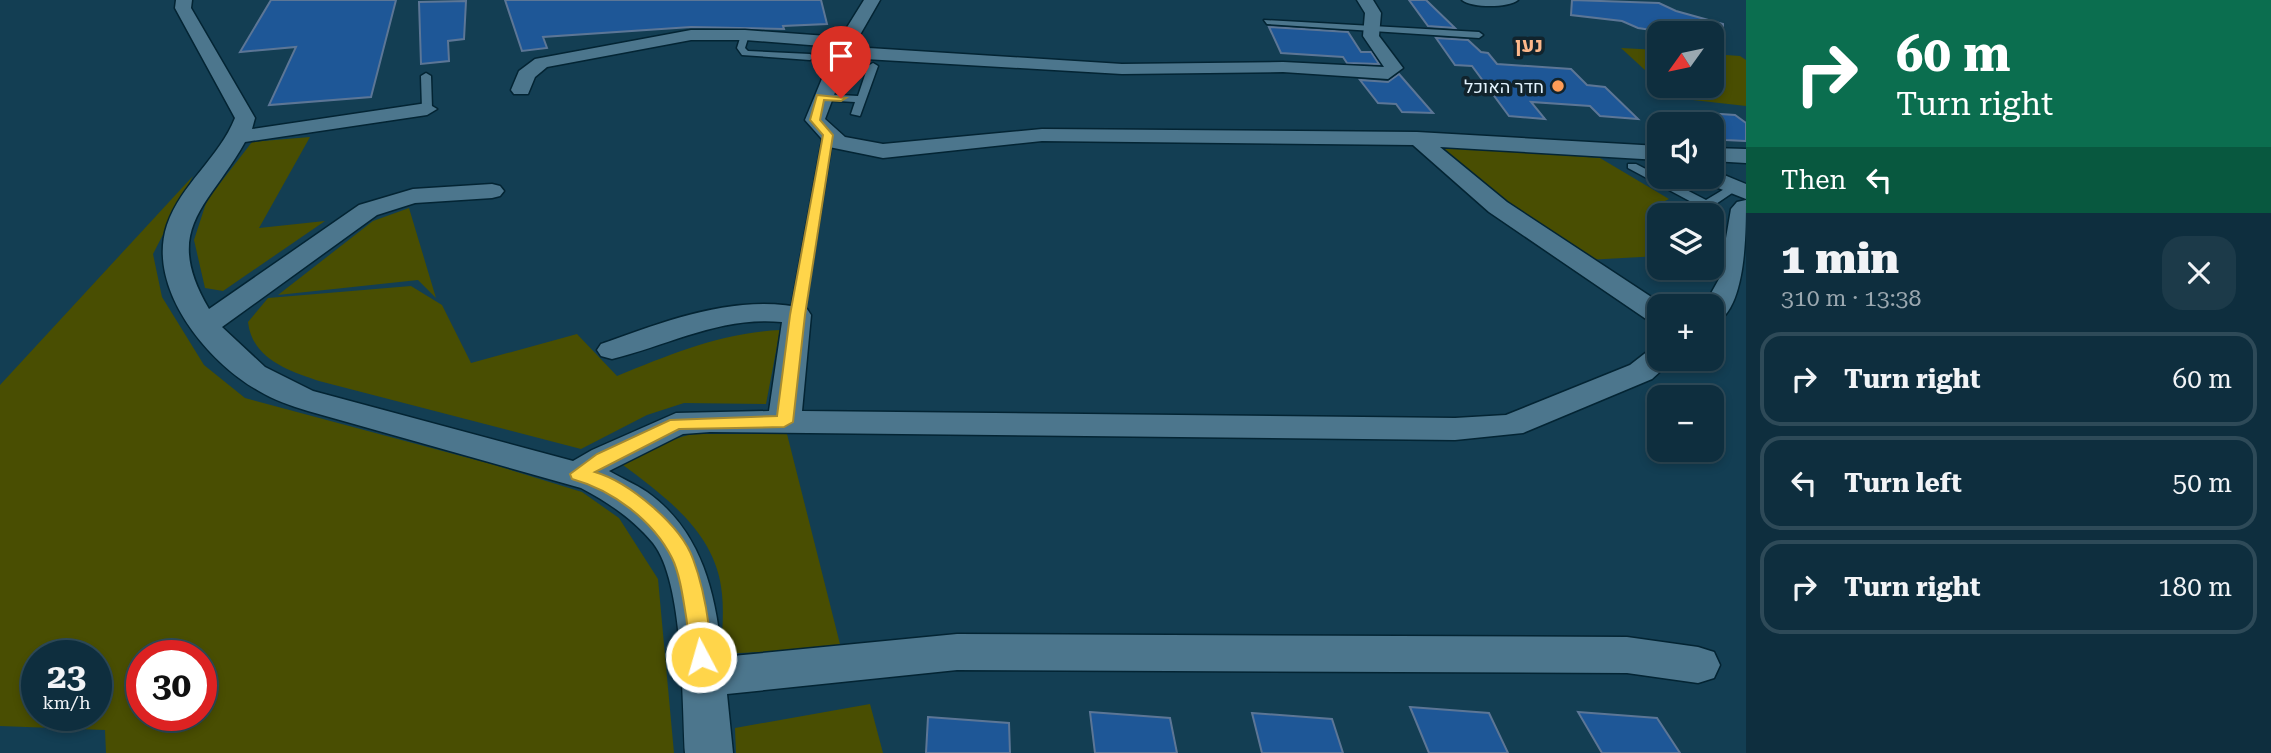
<!DOCTYPE html>
<meta charset="utf-8">
<style>
body{margin:0;font-family:"Roboto Serif",Heebo,serif;background:#1c3a49;color:#f1f3f6;height:100vh;display:flex;flex-direction:column;font-size:26px;white-space:nowrap}
*{box-sizing:border-box;margin:0}
p{font-size:23px;color:#9ba8b0}
.icon{flex:none;width:38px;height:38px;fill:none;stroke:currentColor;stroke-width:2;stroke-linecap:round;stroke-linejoin:round}
.map{position:relative;flex:1;overflow:hidden}
.drawer{display:flex;flex-direction:column;background:#0e2e3e;width:525px}
.drawer>*{flex:none}
.guide{background:#0b6e4f;color:#fff;overflow:hidden}
.needle{width:46px;rotate:237deg}
.buttons{position:absolute;left:1647px;top:21px;display:grid;gap:14px}
.buttons a{display:grid;place-items:center;width:77px;height:77px;border-radius:14px;background:#0e2e3e;box-shadow:0 4px 10px #0003,0 0 0 2px #2e4a58;font-size:35px}
.speed{position:absolute;left:21px;top:640px;display:flex;gap:14px;font-size:35px;font-weight:700;text-align:center}
.speed>*{display:grid;place-content:center;width:91px;height:91px;border-radius:50%;background:#0e2e3e;box-shadow:0 4px 10px #0003,0 0 0 2px #2e4a58;line-height:1}
.speed small{font-size:18px;font-weight:400}
.speed .limit{border:10px solid #d22;background:#fff;color:#111}
.pin{position:absolute;display:grid;place-items:center;width:60px;height:60px;color:#fff;margin:-72px -30px;border-radius:50% 50% 50% 0;rotate:-45deg;box-shadow:0 0 7px #0007}
.pin .icon{rotate:45deg}
.me{position:absolute;width:77px;margin:-38px;rotate:354deg;stroke-linejoin:round;filter:drop-shadow(0 0 5px #0008)}
.turn{display:flex;align-items:center;gap:24px;height:147px;padding:0 35px;font-size:32px}
.turn .icon{width:91px;height:91px;stroke-width:2.5}
.turn b{display:block;font-size:49px;line-height:60px}
.then{display:flex;align-items:center;height:66px;padding:0 35px;background:#0003;gap:14px;font-size:26px}
.round{display:grid;place-items:center;flex:none;width:74px;height:74px;border-radius:21px;background:#1c3a49}
.head{display:flex;align-items:center;justify-content:space-between;height:119px;padding:0 35px}
h1{font-size:42px;font-weight:800;line-height:52px}
ul{padding:0;list-style:none}
li{display:flex;align-items:center;gap:21px;height:94px;margin:0 14px 10px;padding:0 21px;border:4px solid #2e4a58;border-radius:21px}
li div{flex:1}
li b{display:block;font-size:26px}
li em{font-style:normal}
main{display:flex;flex:1;min-height:0}
.map>svg:first-child{display:block}
</style>
<main>
<div class="map">
<svg width="1746" height="753" viewBox="0 0 1746 753">
<rect width="100%" height="100%" fill="#133e53"/>
<g fill="#494e02" fill-rule="evenodd">
<path d="M1621,48L1659,50V83Z"/>
<path d="M1712,54L1740,56L1746,60V106L1675,98L1662,86H1712Z"/>
<path d="M310,137L259,228L325,221L223,291L205,288L194,240L207,200L252,142Z"/>
<path d="M1433,145L1600,158L1669,199L1653,207L1659,256L1587,260L1528,221Z"/>
<path d="M193,176L153,254L162,297L204,365L245,398L491,464L582,492L619,518L658,579L674,753H106L105,730L0,726V385ZM37,656H96V716H37ZM142,656H201V716H142Z"/>
<path d="M409,208L436,298L418,280L278,295L373,221Z"/>
<path d="M411,286L442,305L471,363L577,334L617,376C671,354 721,333 780,330L766,404L684,403L647,415L581,449L319,381C289,371 252,359 248,322L268,298Z"/>
<path d="M691,434H787L841,648L721,654C722,634 724,613 722,594C717,534 667,498 623,465L650,447Z"/>
<path d="M870,704L883,753H736L735,728Z"/>
</g>
<g fill="#1e5797" stroke="#5c7696" stroke-width="2">
<path d="M271,0H396L371,97L269,105L296,47L240,52Z"/>
<path d="M505,0H821L827,24L783,26L784,29L691,27L543,37L547,48L522,51Z"/>
<path d="M1409,0H1426L1455,28L1428,26Z"/>
<path d="M1572,0L1659,3L1676,11L1723,24V28L1665,32L1638,28L1622,21L1571,15Z"/>
<path d="M466,1L464,39L448,41L449,61L421,64L419,2Z"/>
<path d="M1269,27L1348,32L1361,52H1371L1379,64L1347,63L1343,57L1281,53Z"/>
<path d="M1436,38L1468,40L1481,52L1488,53L1497,64L1571,69L1587,85L1605,87L1638,119L1600,116L1590,106L1531,102L1545,119L1509,116L1472,66L1455,65Z"/>
<path d="M1399,74L1433,113L1402,112L1396,104L1378,103L1360,80L1388,82Z"/>
<path d="M1691,112L1735,115L1746,123V141L1725,140L1712,128V124H1707Z"/>
<path d="M1410,707L1489,713L1508,753H1429Z"/>
<path d="M1090,712L1170,718L1177,753H1095Z"/>
<path d="M1578,712L1657,718L1680,753H1602Z"/>
<path d="M1252,713L1332,719L1343,753H1262Z"/>
<path d="M928,717L1009,723L1010,753H926Z"/>
</g>
<g fill="none" stroke-linecap="round" stroke-linejoin="round">
<g stroke="#032433" stroke-width="3">
<g id="lane">
<path d="M1264,20L1479,32L1483,35L1479,38L1267,24Z"/>
<path d="M745,32L749,35L745,48L748,51L810,54L814,57L810,60L742,55L737,48L741,35Z"/>
<path d="M873,63L878,66L860,116L851,114L855,102L820,100L815,97L820,94L858,96L868,66Z"/>
<path d="M426,73L431,76L432,109L427,112L422,109L421,76Z"/>
<path d="M828,132L833,135L804,315L797,319L790,315L823,135Z"/>
<path d="M1628,164H1636L1706,200L1731,185L1735,184L1741,187L1710,208L1704,215H1692L1699,206L1628,168Z"/>
</g>
</g>
<g stroke="#032433" stroke-width="3">
<g id="street">
<path d="M176,0H192L191,8L255,118L252,129L427,103L437,109L427,115L245,142C209,207 161,228 209,309L359,205L413,189L492,184L500,186L504,191L500,196L492,198L415,203L377,215L222,327L265,367L313,391L573,461L592,450L676,413L769,411L782,322C721,316 669,345 612,359L601,356L597,350L601,344C665,321 739,292 807,309L811,315L802,411L1455,418L1506,415L1630,365L1648,351L1659,349V359H1674L1652,379L1523,433L1455,440L710,432L683,434L609,471C621,478 635,484 647,492C702,531 716,594 722,657L957,634L1627,637L1698,647L1714,652L1720,665L1714,678L1698,683L1627,673L957,670L727,694L733,753H685C682,701 684,582 653,543C632,518 609,503 581,488L308,411C291,406 274,400 259,391C207,362 146,288 167,225C181,184 219,158 235,118L175,8Z"/>
<path d="M864,0H880L853,47L1122,64L1283,62L1384,67L1363,36L1365,13L1357,0H1373L1381,13L1379,36L1403,68L1388,79L1283,72L1122,74L848,58L825,119L845,137L883,144L1042,129L1417,132L1659,146V160L1440,147L1507,202L1665,306H1659V324L1649,321L1489,212L1413,145L1042,141L883,158L829,147L805,120L835,47L745,40H691L547,67L535,77L528,94H514L511,90L519,71L535,59L691,30H745L841,37Z"/>
<path d="M1462,0H1518C1508,8 1472,8 1462,0Z"/>
<path d="M1712,148L1746,149V163L1712,161Z"/>
<path d="M1712,170L1746,184V199L1703,182L1700,177H1712Z"/>
<path d="M1746,200C1746,234 1746,314 1712,324V306H1704L1719,279L1731,209L1737,202Z"/>
</g>
</g>
<use href="#lane" fill="#4c768d" fill-rule="evenodd"/>
<use href="#street" fill="#4c768d" fill-rule="evenodd"/>
</g>
<path fill="#ffd54a" stroke="#a68a30" stroke-width="2" d="M817,95L846,98L841,101L824,100L820,120L833,135L805,315L793,422L784,427L679,429L595,472C629,482 681,525 693,559C701,580 706,605 709,627C710,639 714,653 709,664L701,667L693,664C686,650 689,632 686,616C683,598 680,574 672,558C653,520 612,490 572,479L570,474L597,454L670,420L777,416L790,315L823,135L810,120Z"/>
<circle fill="#fe9c57" stroke="#11232c" stroke-width="2.5" cx="1558" cy="86" r="7"/>
<g text-anchor="middle" dominant-baseline="central" stroke-width="7" stroke-linejoin="round" paint-order="stroke">
<g font-size="18" fill="#e2f3fe" stroke="#11232c" text-anchor="end">
<text x="1544" y="86">חדר האוכל</text>
</g>
<g font-size="21" font-weight="bold" fill="#fdb88b" stroke="#11232c">
<text x="1529" y="45">נען</text>
</g>
</g>
</svg>
<div class="buttons">
<a><svg class="needle" viewBox="-14 -14 28 28"><path d="M0-13l5 13h-10z" fill="#e53935"/><path d="M0 13l5-13h-10z" fill="#9ba8b0"/></svg></a>
<a><svg class="icon" aria-label="sound" viewBox="0 0 24 24"><path d="M4 9h4l5-4v14l-5-4H4zM17 9q2 3 0 6"/></svg></a>
<a><svg class="icon" aria-label="layers" viewBox="0 0 24 24"><path d="M12 4l9 5-9 5-9-5zM3 14l9 5 9-5"/></svg></a>
<a>+</a>
<a>−</a>
</div>
<div class="speed"><div>23<small>km/h</small></div><div class="limit">30</div></div>
<div class="pin" style="left:841px;top:98px;background:#d93025"><svg class="icon" aria-label="arrive" viewBox="0 0 24 24"><path d="M6 21V4h12l-3 4 3 4H6"/></svg></div>
<svg class="me" style="left:701px;top:657px" viewBox="-20 -20 40 40"><circle r="17" fill="#ffd54a" stroke="#fff" stroke-width="3"/><path d="M0-11L8 9 0 5-8 9z" fill="#fff"/></svg>
</div>
<section class="drawer">
<div class="guide">
<div class="turn"><svg class="icon" aria-label="right" viewBox="0 0 24 24"><path d="M7 20v-9h11M14 6l5 5-5 5"/></svg><div><b>60 m</b>Turn right</div></div>
<div class="then">Then<svg class="icon" aria-label="left" viewBox="0 0 24 24"><path d="M17 20v-9H6M10 6l-5 5 5 5"/></svg></div>
</div>
<div class="head"><div><h1>1 min</h1><p>310 m · 13:38</p></div><a class="round"><svg class="icon" aria-label="close" viewBox="0 0 24 24"><path d="M6 6l12 12M18 6L6 18"/></svg></a></div>
<ul>
<li><svg class="icon" aria-label="right" viewBox="0 0 24 24"><path d="M7 20v-9h11M14 6l5 5-5 5"/></svg><div><b>Turn right</b></div><em>60 m</em></li>
<li><svg class="icon" aria-label="left" viewBox="0 0 24 24"><path d="M17 20v-9H6M10 6l-5 5 5 5"/></svg><div><b>Turn left</b></div><em>50 m</em></li>
<li><svg class="icon" aria-label="right" viewBox="0 0 24 24"><path d="M7 20v-9h11M14 6l5 5-5 5"/></svg><div><b>Turn right</b></div><em>180 m</em></li>
</ul>
</section>
</main>
